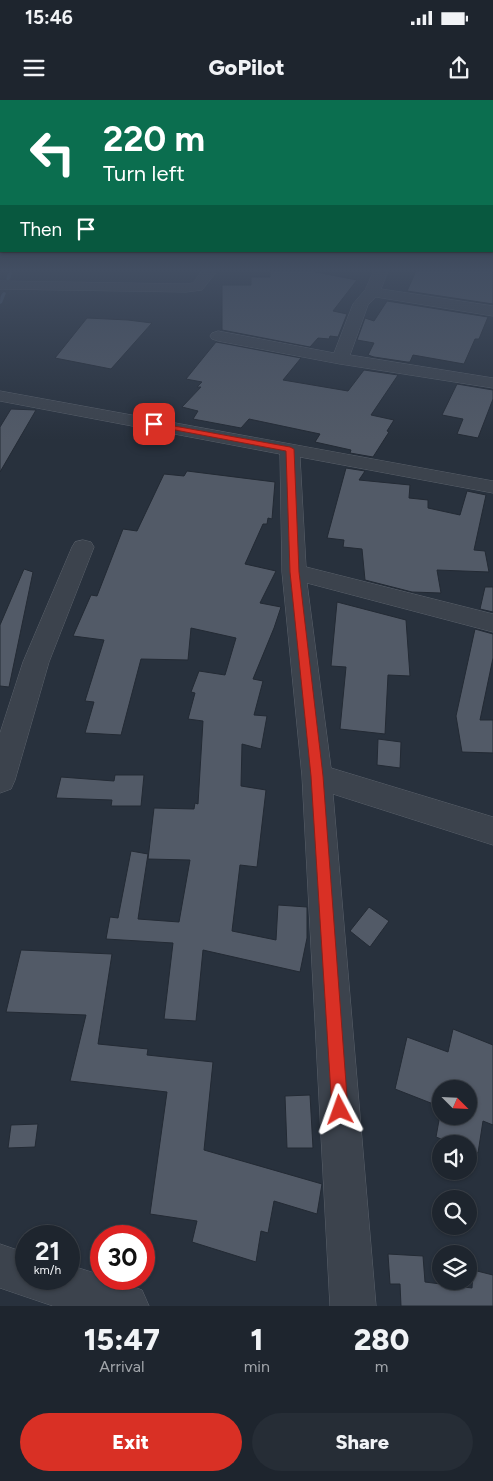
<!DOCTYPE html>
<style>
body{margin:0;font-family:Figtree,sans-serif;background:#262d36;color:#f1f3f6;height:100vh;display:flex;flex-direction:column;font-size:19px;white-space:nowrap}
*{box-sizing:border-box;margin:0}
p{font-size:16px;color:#a1a5aa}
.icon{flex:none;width:28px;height:28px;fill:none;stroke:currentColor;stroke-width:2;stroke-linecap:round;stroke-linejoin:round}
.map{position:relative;height:1206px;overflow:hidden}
.panel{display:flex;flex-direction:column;background:#1e252e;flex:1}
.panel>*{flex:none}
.hud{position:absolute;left:0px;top:0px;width:494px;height:152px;box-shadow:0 1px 4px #0004,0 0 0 1px #3c424a;background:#0b6e4f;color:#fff;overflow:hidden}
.needle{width:32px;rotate:114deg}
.tools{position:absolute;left:432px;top:980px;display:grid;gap:10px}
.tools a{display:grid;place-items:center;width:45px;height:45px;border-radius:50%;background:#1e252e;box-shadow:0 1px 4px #0004,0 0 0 1px #3c424a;font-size:25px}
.speed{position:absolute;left:15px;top:1125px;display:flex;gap:10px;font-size:25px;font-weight:700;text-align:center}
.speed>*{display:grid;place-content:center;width:65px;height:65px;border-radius:50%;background:#1e252e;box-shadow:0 1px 4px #0004,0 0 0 1px #3c424a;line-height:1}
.speed small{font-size:12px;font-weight:400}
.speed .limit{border:8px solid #d22;background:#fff;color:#111}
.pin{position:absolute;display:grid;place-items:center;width:42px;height:42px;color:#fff;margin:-21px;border-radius:10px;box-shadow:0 2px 8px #0006}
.me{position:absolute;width:55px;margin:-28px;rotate:356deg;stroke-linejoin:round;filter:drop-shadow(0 0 4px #0008)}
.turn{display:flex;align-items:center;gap:18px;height:105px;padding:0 20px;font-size:22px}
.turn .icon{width:65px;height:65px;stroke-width:2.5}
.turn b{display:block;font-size:35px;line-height:42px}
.then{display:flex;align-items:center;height:48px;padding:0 20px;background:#0003;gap:10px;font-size:19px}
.eta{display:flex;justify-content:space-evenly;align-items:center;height:85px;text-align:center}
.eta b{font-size:30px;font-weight:800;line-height:35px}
.button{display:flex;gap:10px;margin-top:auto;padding:10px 20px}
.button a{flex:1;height:58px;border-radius:30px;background:#d93025;color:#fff;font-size:20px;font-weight:800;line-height:58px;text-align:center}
.button a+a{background:#262d36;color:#f1f3f6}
.status{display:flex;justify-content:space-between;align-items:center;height:35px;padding:0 25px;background:#1e252e;direction:ltr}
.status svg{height:14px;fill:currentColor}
header{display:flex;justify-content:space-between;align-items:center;height:65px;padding:0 20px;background:#1e252e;font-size:22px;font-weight:800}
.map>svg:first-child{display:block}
</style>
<div class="status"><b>15:46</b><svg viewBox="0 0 49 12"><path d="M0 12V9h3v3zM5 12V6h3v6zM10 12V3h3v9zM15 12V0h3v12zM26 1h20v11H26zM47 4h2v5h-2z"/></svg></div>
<header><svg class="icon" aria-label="menu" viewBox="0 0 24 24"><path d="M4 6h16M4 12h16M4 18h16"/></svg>GoPilot<svg class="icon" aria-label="share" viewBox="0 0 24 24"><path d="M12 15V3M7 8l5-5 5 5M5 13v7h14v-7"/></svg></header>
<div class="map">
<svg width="493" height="1206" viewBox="0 0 493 1206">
<rect width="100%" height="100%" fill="#28313d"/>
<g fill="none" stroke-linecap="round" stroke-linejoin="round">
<g fill="#404f64" fill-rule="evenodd">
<path d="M9,171H13L10,179L8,180L6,179Z"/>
<path d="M4,192L6,193L2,203L0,204C0,200 0,194 4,192Z"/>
</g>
</g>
<g fill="#525a67" stroke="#232a34">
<path d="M270,171H311L357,180L333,211L347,214L338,237L330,236L329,239L318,238L310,247L222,230V185H251V177H270Z"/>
<path d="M416,171H493V204L407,191Z"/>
<path d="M387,201L488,217L479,239H475L464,264L413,255L410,262H407L374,257L368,255L374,243L357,240L365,218L374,221Z"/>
<path d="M87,218L128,220L152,223L111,269L55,258Z"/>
<path d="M216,242L301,258L283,280L348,291L364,270L398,275L371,315L394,320L387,331L389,332L373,357L350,353L351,350L315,342L320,334L249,319L241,328L193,319L198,311L182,307L201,287H197L202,282L186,279Z"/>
<path d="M457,284L493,290V299L478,338L457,334L463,319L442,315Z"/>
<path d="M11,309L36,310L0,372V327Z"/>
<path d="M346,368L365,371L359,380L410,385L409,398L428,400V408L460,415L467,391L486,395L474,450L485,451L489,472L437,470L441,493L412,492L365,480L362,449L343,447L344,440L327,438Z"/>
<path d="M187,371L275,382L272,419L268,418L267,424H263L245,464L276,471L260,503L281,507L274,528L253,579L263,581L254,615L267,616L261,649L242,644L241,686L266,690L257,767L240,765L232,831L276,840L278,805L307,807V838L300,872L203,850L196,921L164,919L173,843L106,839L110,817L118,818L131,751L148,754L138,819L179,822L190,760L148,759L154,708L194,709L195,703L198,704L203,621L188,619L195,593L191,592L199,571L225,575L236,538L191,528L188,560L141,559L121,635L85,633L94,602L85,601L104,540L73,536L91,495L97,496L123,429L137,431L164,374L184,376Z"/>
<path d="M24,469L33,472L9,587L0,586V525Z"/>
<path d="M485,487H493V512L480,509Z"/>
<path d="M337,502L406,520L410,576L388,575L385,634L340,629L346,567L331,566Z"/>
<path d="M475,529L493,534V558L480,620H493V653L462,652L456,616Z"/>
<path d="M378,639L401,642L400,668L377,665Z"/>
<path d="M115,675H144L141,706H111L112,700L56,698L61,677L114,681Z"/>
<path d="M369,807L389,821L370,847L350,831Z"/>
<path d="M21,850L112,854L98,944L148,949L147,955L213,962L204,1050L322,1084L317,1114L274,1101L268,1133L261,1131L256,1162L192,1142L197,1121L150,1114L167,992L70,981L86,915L6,912Z"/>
<path d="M453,929L493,945V1025L483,1021L478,1053L469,1050V1044H454L436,1037L441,1009V1016H469V989H441V1007L395,989L407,937L448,952Z"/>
<path d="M310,995L313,1048H287L285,996Z"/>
<path d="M38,1024L35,1047L8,1048L11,1025Z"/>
<path d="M388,1154L423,1156L425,1182L472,1188L473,1170L493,1175V1206H401L400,1184H390Z"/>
</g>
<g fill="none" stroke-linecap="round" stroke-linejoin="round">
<g stroke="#5a616b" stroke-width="1">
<g id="minor">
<path d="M202,171H217L202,190L186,192L0,189V181L186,184L193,183Z"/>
<path d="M374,171H388L381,189L493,206V216L376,197L368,205L350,255L493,278V288L340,264L218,241L212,239L210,236L212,233L218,231L334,253L353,204L365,190Z"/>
<path d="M0,291L493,381V393L300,357L306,467L493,514V532L307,483L331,668L493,717V745L333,694L376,1206H330L302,676L282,472L280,354L0,301Z"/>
<path d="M83,440L91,442L94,447L49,562L15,680L11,689L0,693V633L23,562L72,447L75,442Z"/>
<path d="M0,1144L26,1153V1179H69V1165L101,1175V1179H112L142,1190L149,1206H53L0,1188Z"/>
</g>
</g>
<use href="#minor" fill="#3c434d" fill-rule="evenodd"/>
</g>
<linearGradient id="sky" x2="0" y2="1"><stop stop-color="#161b22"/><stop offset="0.5" stop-color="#424e62"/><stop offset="1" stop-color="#424e62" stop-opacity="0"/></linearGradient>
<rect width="493" height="340" fill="url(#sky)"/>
<path fill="#d93025" stroke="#8d1f18" d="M152,322L290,347L294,349L299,472L323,676L348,1010L346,1015L340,1018L334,1015L332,1010L311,676L290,472L286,351L154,326L151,324Z"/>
</svg>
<div class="tools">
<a><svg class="needle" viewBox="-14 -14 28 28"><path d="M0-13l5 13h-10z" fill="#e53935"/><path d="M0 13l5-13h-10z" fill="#a1a5aa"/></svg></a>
<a><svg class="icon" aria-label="sound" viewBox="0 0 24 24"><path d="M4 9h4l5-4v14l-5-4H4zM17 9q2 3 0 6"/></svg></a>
<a><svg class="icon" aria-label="search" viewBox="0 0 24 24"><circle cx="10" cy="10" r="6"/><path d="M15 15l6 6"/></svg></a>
<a><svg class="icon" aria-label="layers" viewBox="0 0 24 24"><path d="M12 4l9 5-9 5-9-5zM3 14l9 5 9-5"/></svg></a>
</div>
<div class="speed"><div>21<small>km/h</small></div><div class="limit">30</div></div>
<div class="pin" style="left:154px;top:324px;background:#d93025"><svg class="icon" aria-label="arrive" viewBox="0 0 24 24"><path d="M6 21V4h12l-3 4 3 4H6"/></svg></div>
<svg class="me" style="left:340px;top:1010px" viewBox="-20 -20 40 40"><path d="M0-17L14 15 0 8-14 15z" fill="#d93025" stroke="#fff" stroke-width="4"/></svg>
<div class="hud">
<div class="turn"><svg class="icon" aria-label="left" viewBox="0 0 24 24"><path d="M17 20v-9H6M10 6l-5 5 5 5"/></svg><div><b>220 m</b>Turn left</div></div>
<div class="then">Then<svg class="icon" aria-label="arrive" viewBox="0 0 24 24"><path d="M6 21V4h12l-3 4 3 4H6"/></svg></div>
</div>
</div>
<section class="panel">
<div class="eta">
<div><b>15:47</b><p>Arrival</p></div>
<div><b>1</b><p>min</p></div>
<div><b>280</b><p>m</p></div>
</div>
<div class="button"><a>Exit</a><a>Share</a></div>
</section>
